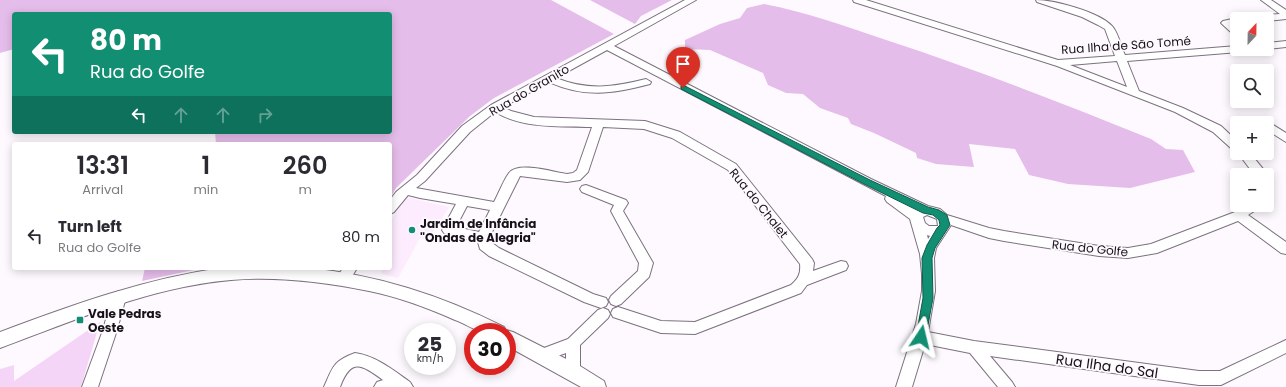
<!DOCTYPE html>
<meta charset="utf-8">
<style>
body{margin:0;font-family:Poppins,sans-serif;background:#f2f2f3;color:#2b2b33;height:100vh;display:flex;flex-direction:column;font-size:15px;white-space:nowrap}
*{box-sizing:border-box;margin:0}
p{font-size:13px;color:#7c7c81}
.icon{flex:none;width:22px;height:22px;fill:none;stroke:currentColor;stroke-width:2;stroke-linecap:round;stroke-linejoin:round}
.map{position:relative;flex:1;overflow:hidden}
.side{position:absolute;left:12px;top:142px;width:380px;height:128px;display:flex;flex-direction:column;background:#fff;border-radius:4px;box-shadow:0 2px 10px #0003}
.side>*{flex:none}
.guide{position:absolute;left:12px;top:12px;width:380px;height:122px;border-radius:4px;box-shadow:0 2px 10px #0003;background:#128e72;color:#fff;overflow:hidden}
.needle{width:26px;rotate:22deg}
.controls{position:absolute;left:1230px;top:12px;display:grid;gap:8px}
.controls a{display:grid;place-items:center;width:44px;height:44px;border-radius:4px;background:#fff;box-shadow:0 2px 10px #0003;font-size:20px}
.speed{position:absolute;left:404px;top:323px;display:flex;gap:8px;font-size:20px;font-weight:700;text-align:center}
.speed>*{display:grid;place-content:center;width:52px;height:52px;border-radius:50%;background:#fff;box-shadow:0 2px 10px #0003;line-height:1}
.speed small{font-size:10px;font-weight:400}
.speed .limit{border:6px solid #d22;background:#fff;color:#111}
.pin{position:absolute;display:grid;place-items:center;width:34px;height:34px;color:#fff;margin:-41px -17px;border-radius:50% 50% 50% 0;rotate:-45deg;box-shadow:0 0 4px #0007}
.pin .icon{rotate:45deg}
.me{position:absolute;width:44px;margin:-22px;rotate:10deg;stroke-linejoin:round;filter:drop-shadow(0 0 3px #0008)}
.turn{display:flex;align-items:center;gap:14px;height:84px;padding:0 12px;font-size:18px}
.turn .icon{width:52px;height:52px;stroke-width:2.5}
.turn b{display:block;font-size:28px;line-height:34px}
.lanes{display:flex;align-items:center;height:38px;padding:0 12px;background:#0003;justify-content:center;gap:20px;direction:ltr}
.lanes .off{opacity:.35}
.eta{display:flex;justify-content:space-evenly;align-items:center;height:68px;text-align:center}
.eta b{font-size:24px;font-weight:600;line-height:28px}
ul{padding:0;list-style:none}
li{display:flex;align-items:center;gap:12px;height:52px;padding:0 12px}
li div{flex:1}
li b{display:block;font-size:15px}
li em{font-style:normal}
.map>svg:first-child{display:block}
</style>
<div class="map">
<svg width="1286" height="387" viewBox="0 0 1286 387">
<rect width="100%" height="100%" fill="#fef9ff"/>
<path fill="#fcecfe" d="M405,197L449,207L428,240L420,238L398,278L382,274L381,268H390V222Z"/>
<g fill="#e5bdea">
<path d="M0,0H551L614,34L494,98L470,116L396,188L390,198V144H216L215,132H390V14H14V49L0,53Z"/>
<path d="M590,0H672L641,16L635,24Z"/>
<path d="M764,4C806,12 848,27 889,41C978,70 1064,104 1151,139L1166,149L1183,150L1195,172L1130,188L1068,184L1029,175L1015,149L969,144L974,167L936,164L917,158L916,153L874,133L851,124L848,118L820,108L803,94L786,93L768,85L763,73L710,50L685,49V40L720,24L740,18L747,8Z"/>
<path d="M145,268H203L142,281Z"/>
</g>
<path fill="#f4d5f8" d="M100,322L81,387H0V369L14,365V381Z"/>
<g fill="none" stroke-linecap="round" stroke-linejoin="round">
<g stroke="#7d717f" stroke-width="2">
<g id="minor">
<path d="M685,0H696L614,46L871,179L928,206L940,209L947,215L989,228L1004,231L1099,246L1128,248L1151,244L1235,212L1246,205H1261L1259,208L1248,215L1286,242V254L1281,253L1238,221L1157,253L1128,258L1099,256L1004,241L989,238L951,225L936,248L934,258L935,291L928,332L974,341L1199,371H1220L1286,340V353L1221,385H1199L990,356L1012,382L1015,387H998L970,353L925,344L912,387H896L916,324L922,291V274L920,254L910,219L887,202L885,199L886,196L607,50L556,78C588,91 614,87 646,79L651,82L650,84C612,94 585,98 549,82L503,107L511,111L534,117L645,121L680,132L736,164L812,259L814,263L813,271L841,261L846,262L848,266L846,270L807,285L801,293L695,334L661,333L613,317L611,313L613,309L618,307L661,321L695,322L791,285C798,279 801,274 800,264L728,170L672,138L644,129L603,127L588,172L580,180L567,182L520,176L489,238L491,242L499,248L593,294L606,298L608,302L606,306L601,308L584,302L489,256L480,249L478,242L444,233L442,230L456,204L420,198L408,195L394,212L390,214V200L396,192L417,175L462,126L491,105ZM495,112C524,129 560,126 592,127L577,170L573,173L567,174C553,172 518,161 509,173C503,181 499,193 494,202L416,188L425,181L470,132ZM467,206L490,210L479,232L456,227ZM927,215L937,219L938,226H929L925,223L923,217ZM927,235L930,236L928,239Z"/>
<path d="M853,0H866L1058,60L1115,56L1105,29L1098,25L1082,17L1037,2L1036,0C1054,0 1099,12 1112,26C1118,32 1121,47 1125,55L1237,46V49H1244L1239,52L1127,61L1139,91L1183,108L1221,126L1237,141V151L1233,150L1213,132L1175,112L1057,66L854,2ZM1117,61L1127,87L1070,65Z"/>
<path d="M1261,0H1271L1286,10V19L1267,21V19H1251L1256,16L1280,14Z"/>
<path d="M1237,18L1240,19H1237V24H1233L1237,28V36L1234,35L1221,23L1223,21Z"/>
<path d="M1286,41V47L1267,49V43Z"/>
<path d="M1267,121L1286,133V142L1267,130V123H1263Z"/>
<path d="M1238,153H1250L1263,169L1265,175H1253V173Z"/>
<path d="M586,185L626,200L628,203L623,211L653,263L649,277L621,304L616,306L611,304L609,300L611,296L638,271L639,263L611,211L614,205L582,192L580,189L582,186Z"/>
<path d="M343,268H357L348,283L343,284L338,283L336,279Z"/>
<path d="M119,291L124,293L126,297L117,330L98,387H82L103,330L112,297L114,293Z"/>
<path d="M603,308L608,310L610,314L608,318L580,345V372L578,377L573,379L568,377L566,372V353L541,362L536,361L534,356L536,351L568,339L598,310Z"/>
<path d="M355,353C376,356 393,370 410,382L413,387H374L377,382L383,380C361,364 351,358 340,387H324C333,367 333,361 355,353Z"/>
</g>
</g>
<g stroke="#7d717f" stroke-width="2">
<path id="major" d="M221,268C250,268 280,266 309,268C378,275 443,296 504,327L506,330L513,332L580,366L604,381L606,387H581L507,346V332C499,332 487,334 480,331C472,329 464,323 455,320C428,308 399,297 369,291C324,282 277,276 231,280C150,287 76,320 0,348V332C72,305 144,279 221,268Z"/>
</g>
<use href="#minor" fill="#fff" fill-rule="evenodd"/>
<use href="#major" fill="#fff" fill-rule="evenodd"/>
</g>
<path fill="#128e72" stroke="#0c5c4a" d="M683,85L870,180L928,207L939,210L947,215L950,225L935,248L932,258L933,298L925,341L921,342L917,341L916,337L923,298L922,258L927,245L937,228L940,225L939,220L933,215L923,213L864,184L681,89V86Z"/>
<g fill="#128e72" stroke="#fef9ff" stroke-width="1.5">
<circle cx="412" cy="230" r="4"/>
<rect x="76" y="316" width="8" height="8" rx="2"/>
</g>
<g text-anchor="middle" dominant-baseline="central" stroke-width="3.5" stroke-linejoin="round" paint-order="stroke">
<g font-size="12" fill="#171218" stroke="#fef9ff">
<text transform="translate(1126 45) rotate(-4)">Rua Ilha de São Tomé</text>
<text transform="translate(529 90) rotate(-30)">Rua do Granito</text>
<text transform="translate(759 203) rotate(51)">Rua do Chalet</text>
<text transform="translate(1090 248) rotate(6)">Rua do Golfe</text>
</g>
<g font-size="12" font-weight="bold" fill="#171218" stroke="#fef9ff" text-anchor="start">
<text x="420" y="223">Jardim de Infância<tspan x="420" dy="14">"Ondas de Alegria"</tspan></text>
<text x="88" y="313">Vale Pedras<tspan x="88" dy="14">Oeste</tspan></text>
</g>
<g font-size="14" fill="#171218" stroke="#fef9ff">
<text transform="translate(1107 366) rotate(8)">Rua Ilha do Sal</text>
</g>
</g>
</svg>
<div class="controls">
<a><svg class="needle" viewBox="-14 -14 28 28"><path d="M0-13l5 13h-10z" fill="#e53935"/><path d="M0 13l5-13h-10z" fill="#7c7c81"/></svg></a>
<a><svg class="icon" aria-label="search" viewBox="0 0 24 24"><circle cx="10" cy="10" r="6"/><path d="M15 15l6 6"/></svg></a>
<a>+</a>
<a>−</a>
</div>
<div class="speed"><div>25<small>km/h</small></div><div class="limit">30</div></div>
<div class="pin" style="left:683px;top:88px;background:#d93025"><svg class="icon" aria-label="arrive" viewBox="0 0 24 24"><path d="M6 21V4h12l-3 4 3 4H6"/></svg></div>
<svg class="me" style="left:921px;top:337px" viewBox="-20 -20 40 40"><path d="M0-17L14 15 0 8-14 15z" fill="#128e72" stroke="#fff" stroke-width="4"/></svg>
<div class="guide">
<div class="turn"><svg class="icon" aria-label="left" viewBox="0 0 24 24"><path d="M17 20v-9H6M10 6l-5 5 5 5"/></svg><div><b>80 m</b>Rua do Golfe</div></div>
<div class="lanes"><svg class="icon" aria-label="left" viewBox="0 0 24 24"><path d="M17 20v-9H6M10 6l-5 5 5 5"/></svg><svg class="icon off" aria-label="ahead" viewBox="0 0 24 24"><path d="M12 20V5M6 11l6-6 6 6"/></svg><svg class="icon off" aria-label="ahead" viewBox="0 0 24 24"><path d="M12 20V5M6 11l6-6 6 6"/></svg><svg class="icon off" aria-label="right" viewBox="0 0 24 24"><path d="M7 20v-9h11M14 6l5 5-5 5"/></svg></div>
</div>
<section class="side">
<div class="eta">
<div><b>13:31</b><p>Arrival</p></div>
<div><b>1</b><p>min</p></div>
<div><b>260</b><p>m</p></div>
</div>
<ul>
<li><svg class="icon" aria-label="left" viewBox="0 0 24 24"><path d="M17 20v-9H6M10 6l-5 5 5 5"/></svg><div><b>Turn left</b><p>Rua do Golfe</p></div><em>80 m</em></li>
</ul>
</section>
</div>
